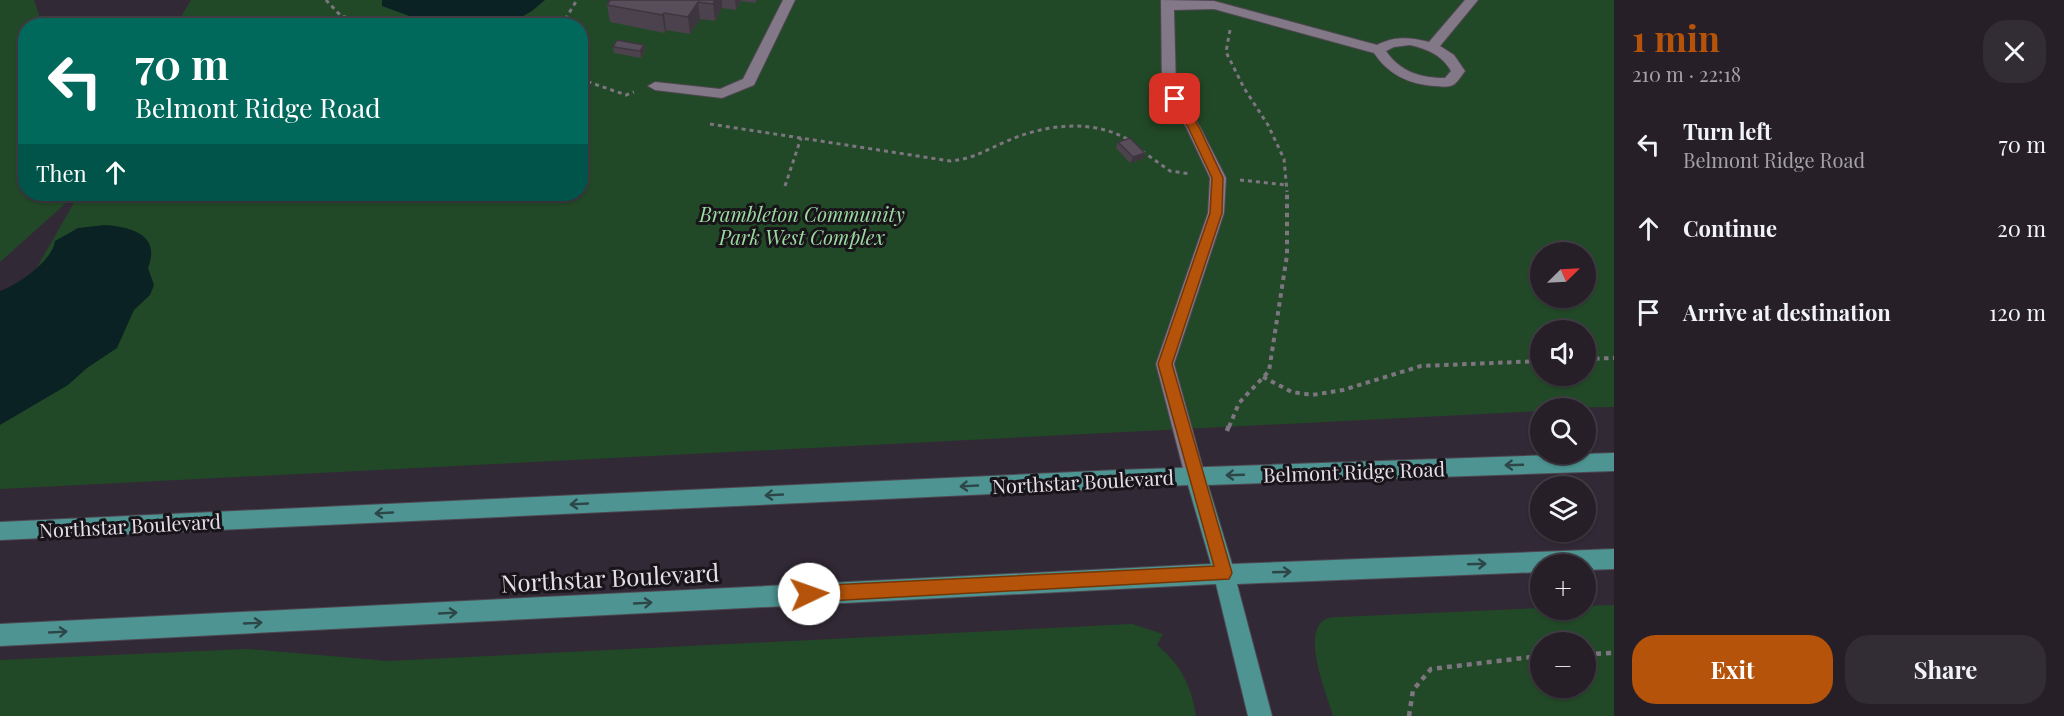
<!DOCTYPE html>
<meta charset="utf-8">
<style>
body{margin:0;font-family:"Playfair Display",serif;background:#322c34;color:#f1f3f6;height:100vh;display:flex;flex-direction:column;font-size:22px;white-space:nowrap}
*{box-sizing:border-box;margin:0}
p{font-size:20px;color:#a4a2a8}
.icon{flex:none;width:33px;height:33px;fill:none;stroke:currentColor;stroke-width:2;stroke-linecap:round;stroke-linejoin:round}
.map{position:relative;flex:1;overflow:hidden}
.details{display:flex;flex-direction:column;background:#261f28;width:450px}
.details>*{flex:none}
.banner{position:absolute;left:18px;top:18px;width:570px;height:183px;border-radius:24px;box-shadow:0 2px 4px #0004,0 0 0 2px #423d45;background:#00695c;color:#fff;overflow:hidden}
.needle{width:39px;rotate:66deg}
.controls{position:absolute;left:1530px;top:242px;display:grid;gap:12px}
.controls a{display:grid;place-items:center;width:66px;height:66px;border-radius:50%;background:#261f28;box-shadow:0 2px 4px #0004,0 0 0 2px #423d45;font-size:30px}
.pin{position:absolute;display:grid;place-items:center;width:51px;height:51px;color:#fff;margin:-26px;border-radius:12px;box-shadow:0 3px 9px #0006}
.me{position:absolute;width:66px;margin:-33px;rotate:87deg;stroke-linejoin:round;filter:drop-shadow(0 0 4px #0008)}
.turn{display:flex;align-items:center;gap:21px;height:126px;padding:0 18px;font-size:27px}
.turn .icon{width:78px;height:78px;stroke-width:2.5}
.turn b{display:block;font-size:42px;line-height:51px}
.then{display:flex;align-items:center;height:57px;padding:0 18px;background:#0003;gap:12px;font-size:22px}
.round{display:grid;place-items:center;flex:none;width:63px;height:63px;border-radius:24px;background:#322c34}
.headline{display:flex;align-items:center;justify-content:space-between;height:102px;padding:0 18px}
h1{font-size:36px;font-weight:700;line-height:45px;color:#b45309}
.cta{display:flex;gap:12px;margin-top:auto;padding:12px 18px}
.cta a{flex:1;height:69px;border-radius:24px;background:#b45309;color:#fff;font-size:24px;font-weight:700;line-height:69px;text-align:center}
.cta a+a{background:#322c34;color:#f1f3f6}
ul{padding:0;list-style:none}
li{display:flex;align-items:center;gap:18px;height:84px;padding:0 18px}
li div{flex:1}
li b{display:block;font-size:22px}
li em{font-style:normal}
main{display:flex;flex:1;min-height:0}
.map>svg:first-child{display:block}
</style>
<main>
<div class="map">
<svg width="1614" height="716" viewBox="0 0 1614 716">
<rect width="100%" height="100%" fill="#322936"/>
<g fill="#224927" fill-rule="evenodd">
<path d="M0,0H34L42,25L26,26V194H76L0,262Z"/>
<path d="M191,0H1614V407L1540,408V411L0,489V332L79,194H580V26L176,25ZM1540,252H1586V297H1540ZM1540,330H1586V375H1540Z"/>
<path d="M1614,605V716H1333C1327,694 1300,632 1326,619C1330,617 1337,617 1340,617L1540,608L1586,609V606ZM1540,642H1586V687H1540Z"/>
<path d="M1132,624L1163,634L1157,645C1181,665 1191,685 1196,716H0V660L247,649L388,661Z"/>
</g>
<g fill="#0a2223">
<path d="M382,0H545L532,11L506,26L434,25L382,6Z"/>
<path d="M105,225C132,227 161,235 148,268L154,285L150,295L134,310L117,348L87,368L68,385L0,425V291C18,285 53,260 55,241L78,228Z"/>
</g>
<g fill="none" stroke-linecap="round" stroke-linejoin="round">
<g stroke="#4f4751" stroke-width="2">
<g id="minor">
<path d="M783,0H795L754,85L722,98L655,90L648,86L655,82L720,89L743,79Z"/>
<path d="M1161,0L1214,1L1377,45C1394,36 1410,37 1429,42L1465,0H1478L1440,46L1454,55L1465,71C1462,75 1457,83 1453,85C1448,88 1439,86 1434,86C1408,84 1388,74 1374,53L1214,9L1174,10L1176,89L1200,127L1226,178L1224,213L1174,364L1205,476L1202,482L1195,485L1188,482L1185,476L1156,364L1208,213L1210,178L1186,127L1162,89ZM1410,45C1427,49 1442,55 1451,71L1445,78C1421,78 1400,72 1386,51L1394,47Z"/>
</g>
</g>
<g stroke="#4f4751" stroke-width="2">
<path id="major" d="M1614,453V471L1208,485L1232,564L1614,549V569L1586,570V564H1540V572L1237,584L1272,716H1248L1216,584L0,646V624L1211,564L1188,485L0,540V522L1118,470Z"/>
</g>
<g stroke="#7d7580" stroke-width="3" stroke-dasharray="4 4" stroke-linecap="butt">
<path d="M326,0L341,16L379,26"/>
<path d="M561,26L577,0"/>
<path d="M1230,30L1226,52L1244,88L1268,125L1284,159L1287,192"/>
<path d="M580,79L626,95L634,92"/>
<path d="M710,124L950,161C973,159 986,150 1007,141C1046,124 1095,118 1132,142"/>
<path d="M1142,151L1170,171L1191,174"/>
<path d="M1240,180L1287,185"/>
<path d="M785,186L801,138"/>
</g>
<g stroke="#7d7580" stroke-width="4" stroke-dasharray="4.5 4.5" stroke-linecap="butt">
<path d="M1586,359L1614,358"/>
<path d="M1263,377L1292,392L1312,395L1343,390L1421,366L1540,361"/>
<path d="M1229,427L1239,403L1269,371L1287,255V190"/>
</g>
<g stroke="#7d7580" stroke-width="4.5" stroke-dasharray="5 5" stroke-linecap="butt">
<path d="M1227,431L1229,425"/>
<path d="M1586,654L1614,653"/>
<path d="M1409,716L1413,690L1431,669L1540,656"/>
</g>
<use href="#minor" fill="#837887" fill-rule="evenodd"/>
<use href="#major" fill="#4d9492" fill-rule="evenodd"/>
</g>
<g fill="#4c424d">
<path d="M610,0H757L755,3L741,1L736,10L722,8L715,21L700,19L690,34L666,30L665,33L610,22L607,5Z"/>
<path d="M644,45L645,51L641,58L614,53L613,47Z"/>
<path d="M1118,142L1145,153L1143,159L1130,163L1116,148Z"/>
</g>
<g fill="#3e363f">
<path d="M715,0H722V8L715,21L713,4Z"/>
<path d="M735,0H741L736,10Z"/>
<path d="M698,2L700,19L690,34L688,17Z"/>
<path d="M664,13L666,30L665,33L662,15Z"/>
<path d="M644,45L645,51L641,58L640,51Z"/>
<path d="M1145,153L1143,159L1130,163L1133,157Z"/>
</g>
<g fill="#584d5a" stroke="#3e363f" stroke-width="1.5">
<path d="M610,0H715L713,4L698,2L688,17L664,13L662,15L607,5Z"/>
<path d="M617,40L644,45L640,51L613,47Z"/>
<path d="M1130,138L1145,153L1133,157L1118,142Z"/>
</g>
<defs><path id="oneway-shaft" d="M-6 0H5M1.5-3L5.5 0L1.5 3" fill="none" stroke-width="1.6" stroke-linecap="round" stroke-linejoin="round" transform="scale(1.5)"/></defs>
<g stroke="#2d4749">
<use href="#oneway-shaft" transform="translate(1514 465) rotate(178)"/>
<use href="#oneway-shaft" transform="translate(1235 475) rotate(178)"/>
<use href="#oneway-shaft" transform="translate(969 486) rotate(177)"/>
<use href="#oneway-shaft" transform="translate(774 495) rotate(177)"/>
<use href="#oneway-shaft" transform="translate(579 504) rotate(177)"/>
<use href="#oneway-shaft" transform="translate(384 513) rotate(177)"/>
<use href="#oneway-shaft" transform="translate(1477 564) rotate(-2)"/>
<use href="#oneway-shaft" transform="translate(1282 572) rotate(-2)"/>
<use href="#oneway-shaft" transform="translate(643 603) rotate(-3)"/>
<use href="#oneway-shaft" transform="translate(448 613) rotate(-3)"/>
<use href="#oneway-shaft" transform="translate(253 623) rotate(-3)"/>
<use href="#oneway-shaft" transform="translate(58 632) rotate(-3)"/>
</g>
<path fill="#b45309" stroke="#753606" stroke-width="1.5" d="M1175,95L1179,96L1199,127L1223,178L1222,213L1172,364L1232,573L1229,579L809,602L804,599L801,594L804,588L809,586L1214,566L1158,364L1210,213L1212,178L1188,127L1170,99Z"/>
<g text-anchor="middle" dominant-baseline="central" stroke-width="6" stroke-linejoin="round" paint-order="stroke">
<g font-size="20" font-style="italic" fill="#9bdba0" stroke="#181419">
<text x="802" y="213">Brambleton Community<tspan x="802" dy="23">Park West Complex</tspan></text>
</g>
<g font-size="20" fill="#e4dee6" stroke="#181419">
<text transform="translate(1354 471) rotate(-2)">Belmont Ridge Road</text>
<text transform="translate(1083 481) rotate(-3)">Northstar Boulevard</text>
<text transform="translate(130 525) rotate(-3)">Northstar Boulevard</text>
</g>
<g font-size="24" fill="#e4dee6" stroke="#181419">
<text transform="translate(610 577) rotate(-3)">Northstar Boulevard</text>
</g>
</g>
</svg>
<div class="controls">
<a><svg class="needle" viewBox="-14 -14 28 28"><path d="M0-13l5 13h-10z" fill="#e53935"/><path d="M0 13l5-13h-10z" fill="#a4a2a8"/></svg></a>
<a><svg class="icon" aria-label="sound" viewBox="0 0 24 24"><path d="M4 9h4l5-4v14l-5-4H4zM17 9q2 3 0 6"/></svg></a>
<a><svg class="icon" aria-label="search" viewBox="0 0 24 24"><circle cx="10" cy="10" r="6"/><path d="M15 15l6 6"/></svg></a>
<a><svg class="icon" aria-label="layers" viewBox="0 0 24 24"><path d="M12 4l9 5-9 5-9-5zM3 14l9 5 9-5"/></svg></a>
<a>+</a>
<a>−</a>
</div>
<div class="pin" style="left:1175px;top:99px;background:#d93025"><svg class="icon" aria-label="arrive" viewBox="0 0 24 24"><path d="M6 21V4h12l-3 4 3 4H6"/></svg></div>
<svg class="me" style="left:809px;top:594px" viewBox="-20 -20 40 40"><circle r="19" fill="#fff"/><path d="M0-13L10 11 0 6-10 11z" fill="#b45309"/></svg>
<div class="banner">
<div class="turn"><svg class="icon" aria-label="left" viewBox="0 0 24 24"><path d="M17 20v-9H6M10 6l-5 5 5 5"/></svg><div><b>70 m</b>Belmont Ridge Road</div></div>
<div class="then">Then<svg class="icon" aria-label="ahead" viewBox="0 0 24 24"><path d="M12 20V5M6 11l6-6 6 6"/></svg></div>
</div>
</div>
<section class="details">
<div class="headline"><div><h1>1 min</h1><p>210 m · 22:18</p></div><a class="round"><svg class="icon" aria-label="close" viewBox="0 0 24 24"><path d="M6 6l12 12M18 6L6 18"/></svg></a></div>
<ul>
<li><svg class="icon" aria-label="left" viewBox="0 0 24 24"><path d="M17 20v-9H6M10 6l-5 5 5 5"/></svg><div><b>Turn left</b><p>Belmont Ridge Road</p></div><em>70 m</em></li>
<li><svg class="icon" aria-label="ahead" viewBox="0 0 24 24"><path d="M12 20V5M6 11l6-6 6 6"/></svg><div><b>Continue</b></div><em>20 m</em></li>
<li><svg class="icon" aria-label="arrive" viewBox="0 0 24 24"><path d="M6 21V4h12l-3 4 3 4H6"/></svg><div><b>Arrive at destination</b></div><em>120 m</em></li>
</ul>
<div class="cta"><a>Exit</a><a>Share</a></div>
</section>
</main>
